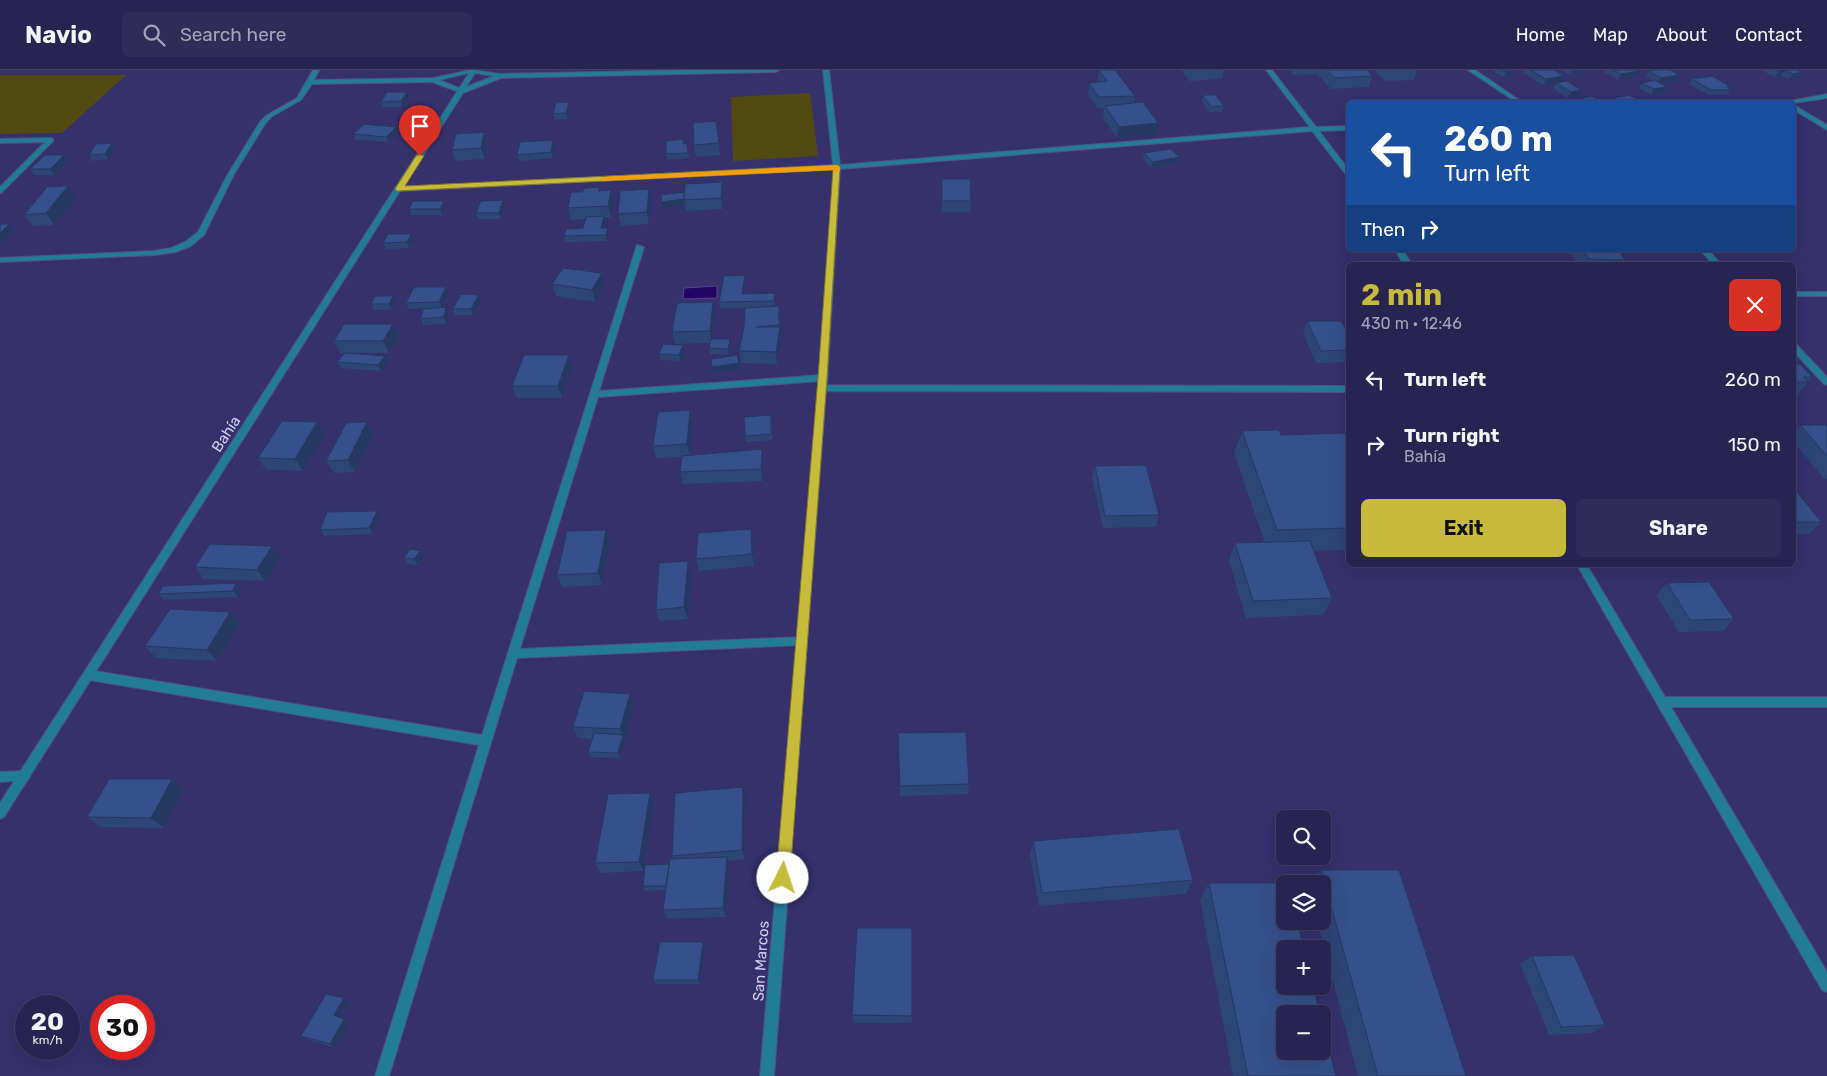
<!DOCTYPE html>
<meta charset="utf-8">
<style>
body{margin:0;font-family:Rubik,sans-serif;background:#302c58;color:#f1f3f6;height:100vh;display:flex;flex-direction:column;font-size:19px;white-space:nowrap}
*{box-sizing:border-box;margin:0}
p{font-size:16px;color:#a5a4b7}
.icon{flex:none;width:28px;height:28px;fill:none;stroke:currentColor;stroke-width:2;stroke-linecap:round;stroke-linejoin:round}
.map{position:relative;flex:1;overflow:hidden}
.sheet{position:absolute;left:1346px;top:192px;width:450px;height:305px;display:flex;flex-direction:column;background:#282451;border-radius:8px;box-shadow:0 5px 20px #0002,0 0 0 1px #444168}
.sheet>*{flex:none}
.hud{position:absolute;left:1346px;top:30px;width:450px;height:152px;border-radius:8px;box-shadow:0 5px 20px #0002,0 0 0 1px #444168;background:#1a4fa0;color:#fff;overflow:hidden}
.fabs{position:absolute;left:1276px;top:740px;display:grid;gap:10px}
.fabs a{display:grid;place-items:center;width:55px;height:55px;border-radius:8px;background:#282451;box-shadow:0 5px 20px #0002,0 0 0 1px #444168;font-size:25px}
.speed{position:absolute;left:15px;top:925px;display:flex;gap:10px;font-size:25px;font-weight:700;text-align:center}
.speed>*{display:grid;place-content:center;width:65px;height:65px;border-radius:50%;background:#282451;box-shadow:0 5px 20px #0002,0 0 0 1px #444168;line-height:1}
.speed small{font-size:12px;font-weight:400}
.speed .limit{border:8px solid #d22;background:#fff;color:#111}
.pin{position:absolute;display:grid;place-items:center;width:42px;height:42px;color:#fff;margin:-51px -21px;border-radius:50% 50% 50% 0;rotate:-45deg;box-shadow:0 0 5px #0007}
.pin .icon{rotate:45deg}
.me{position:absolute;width:55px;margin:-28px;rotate:4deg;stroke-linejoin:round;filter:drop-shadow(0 0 4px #0008)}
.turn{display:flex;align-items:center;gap:18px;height:105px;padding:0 15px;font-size:22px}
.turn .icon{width:65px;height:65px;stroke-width:2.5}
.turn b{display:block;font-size:35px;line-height:42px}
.then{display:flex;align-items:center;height:48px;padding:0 15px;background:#0003;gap:10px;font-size:19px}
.round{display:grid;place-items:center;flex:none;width:52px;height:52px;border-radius:8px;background:#302c58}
.summary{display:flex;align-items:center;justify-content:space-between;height:85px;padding:0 15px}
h1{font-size:30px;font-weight:700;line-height:38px;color:#c7bb3b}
.action{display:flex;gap:10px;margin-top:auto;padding:10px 15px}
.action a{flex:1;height:58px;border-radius:8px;background:#c7bb3b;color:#111;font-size:20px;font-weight:700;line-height:58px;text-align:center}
.action a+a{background:#302c58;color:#f1f3f6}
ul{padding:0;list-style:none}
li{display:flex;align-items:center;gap:15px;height:65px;padding:0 15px}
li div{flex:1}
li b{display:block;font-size:19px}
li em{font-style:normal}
header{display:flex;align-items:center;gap:30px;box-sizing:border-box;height:70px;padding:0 25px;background:#282451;border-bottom:1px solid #444168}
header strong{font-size:24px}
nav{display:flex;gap:28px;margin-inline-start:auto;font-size:18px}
.search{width:350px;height:45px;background:#302c58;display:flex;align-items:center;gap:12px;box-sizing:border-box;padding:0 18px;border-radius:8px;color:#a5a4b7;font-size:19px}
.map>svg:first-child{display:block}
</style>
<header>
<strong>Navio</strong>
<div class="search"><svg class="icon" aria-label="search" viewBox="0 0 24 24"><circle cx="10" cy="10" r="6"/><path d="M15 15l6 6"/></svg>Search here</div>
<nav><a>Home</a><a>Map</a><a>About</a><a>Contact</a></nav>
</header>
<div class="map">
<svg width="1827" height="1006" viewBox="0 0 1827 1006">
<rect width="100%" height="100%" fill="#36306c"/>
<g fill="#514b12">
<path d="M0,5H126L62,63L0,64Z"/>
<path d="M810,23L818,86L733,91L731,27Z"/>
</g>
<path fill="#220664" stroke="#56428f" d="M717,216V228L683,229L684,218Z"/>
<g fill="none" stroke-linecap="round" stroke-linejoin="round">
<g stroke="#514d84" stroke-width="2">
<g id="service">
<path d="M313,0H319L314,10L433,8L471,0L477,1L439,10L464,20V22L462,23L432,12L312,14L301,30L271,47L265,54L234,104L204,165L191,176L176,182L154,185L0,192V188L154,181L171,178L185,172L198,162L228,104L260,52L267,45L297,28Z"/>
<path d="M1827,24V28L1794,33L1785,32Z"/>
<path d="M51,68L53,69V71L2,122L0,123V117L45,72L0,73V69Z"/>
<path d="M637,175L644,177L599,321L823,305L827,308L823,311L598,327L520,579L802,567L806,568L807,571L806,574L802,575L517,588L389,1006H375L479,675L89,610L85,608L84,605L85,602L89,600L482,665Z"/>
<path d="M24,701L28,702L30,706L28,710L0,712V702Z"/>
</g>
</g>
<g stroke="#514d84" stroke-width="2">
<g id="minor">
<path d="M471,0L501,4L696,0H779L776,2L501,8L463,23L403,117L833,95L823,0H829L840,95L1310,57L1266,0H1272L1316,57L1349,56V60L1319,61L1349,100V107L1347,106L1312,61L840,99L827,315L1349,316V322L826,321L774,1006H760L819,308L834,99L400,121L4,747L0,749V733ZM475,3L494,6L466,17Z"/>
<path d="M1468,0H1475L1522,32H1516Z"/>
<path d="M1794,35L1827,55V60L1794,40Z"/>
<path d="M1395,180H1403L1412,195H1404Z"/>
<path d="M1700,180H1708L1722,195H1714Z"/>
<rect x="1794" y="222" width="33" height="4"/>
<path d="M1794,275H1797L1827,307V315L1824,314L1794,282Z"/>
<path d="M1577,495H1587L1665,627H1827V637H1671L1827,902V922L1822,920Z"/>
</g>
</g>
<use href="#service" fill="#227c98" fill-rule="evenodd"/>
<use href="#minor" fill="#227c98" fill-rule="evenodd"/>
</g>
<g fill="#2e4577">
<path d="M1099,0L1135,26L1134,33L1156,64L1117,68L1103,48L1104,38H1098L1088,24L1089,13L1098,12Z"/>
<path d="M1183,0H1224L1222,9L1189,11L1182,1Z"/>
<path d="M1290,0H1367L1372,6L1369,17L1331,19L1317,4L1293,5Z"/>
<path d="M1374,0H1417L1414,10L1385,11Z"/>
<path d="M1495,0H1511L1510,6L1503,7L1494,2Z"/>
<path d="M1523,0H1554L1564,6L1562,12L1543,15L1522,2Z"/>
<path d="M1561,0H1593L1570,5Z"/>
<path d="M1605,0H1637L1639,1L1636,6L1618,10L1604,2Z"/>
<path d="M1648,0H1670L1676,11L1660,13L1664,22L1651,25L1639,18L1642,13L1653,11L1646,6L1648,2L1647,1Z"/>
<path d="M1761,0H1797L1802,2L1798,8L1789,9L1781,6L1775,7Z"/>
<path d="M1692,9L1730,19L1731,20L1727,25H1708L1689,14Z"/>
<path d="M1556,13L1579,26L1568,28L1553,19Z"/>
<path d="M1203,25L1224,36L1222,42H1209L1202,31Z"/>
<path d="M409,27L403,37H383L381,32Z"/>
<path d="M1614,28L1642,32H1611Z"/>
<path d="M569,32L570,38L568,49L555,50L553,44Z"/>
<path d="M396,57L398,62L389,72L356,70L353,64Z"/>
<path d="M718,63L720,85L696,87L694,75Z"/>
<path d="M553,70L555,75L553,88L519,91L517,85Z"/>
<path d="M112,73L115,79L108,89L92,91L89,85Z"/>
<path d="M488,73L485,89L456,91L452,80Z"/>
<path d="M688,79L689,88L667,90L666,84Z"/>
<path d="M1144,83L1179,87L1178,93L1151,98L1143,89Z"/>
<path d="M68,91L54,105H34L30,99Z"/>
<path d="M942,109L971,131L970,142H942Z"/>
<path d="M611,120L614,132L611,147L605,148L606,152L604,158H608L609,164L607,171L565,172L564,166L583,158L586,149L571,150L568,138L600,121Z"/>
<path d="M724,124L723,139L686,141L685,135L663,138L661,125Z"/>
<path d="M76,128L54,155L33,156L24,145Z"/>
<path d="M503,130L505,136L501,149H478L476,143Z"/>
<path d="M651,130L649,154L621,156L618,144Z"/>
<path d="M446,137L442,145H411L409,139Z"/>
<path d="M414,170L409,178L386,179L383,173Z"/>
<path d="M1568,180H1618L1625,190L1622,195H1578Z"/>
<path d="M602,203L605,215L595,232L556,226L552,214Z"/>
<path d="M746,211L744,224L775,223V236L781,248V260L782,269L777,294L741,293L739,281L744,257L745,238H720L719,232Z"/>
<path d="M446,217L449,223L442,237H446L449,243L446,253L423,256L421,249L437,238L409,239L406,233Z"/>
<path d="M481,231L473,245H455L453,239Z"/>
<path d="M396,232L392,240H374L371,234Z"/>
<path d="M713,232L715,244L713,269L731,275L729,285L710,284L709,278L710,273L675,274L672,262Z"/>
<path d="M1307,251L1349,265V292L1316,293L1303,263Z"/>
<path d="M399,266L389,283H349L385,286L388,292L381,301L341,298L337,292L344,283H340L334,271Z"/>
<path d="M685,282L681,291L661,290L659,284Z"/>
<path d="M1794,294L1812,307L1794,329Z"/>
<path d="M573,297L562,328H517L512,316Z"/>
<path d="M690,340L693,352L690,386L762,379L764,392L763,411L683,414L680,402L682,387L656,388L653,376Z"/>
<path d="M772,351V370L746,372L745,366Z"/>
<path d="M317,352L325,364L303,401L266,400L258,388Z"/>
<path d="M367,352L373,364L355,402L334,403L326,391Z"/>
<path d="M1800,355H1827V409H1824L1794,372V363Z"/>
<path d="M1242,361L1281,365L1349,363V480L1314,481L1332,528L1323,545L1246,548L1229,491L1235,473H1265L1234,383Z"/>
<path d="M1095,396L1159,445L1156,457L1103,458L1092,408Z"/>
<path d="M1794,418L1821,452L1809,464H1794Z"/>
<path d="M380,447L373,464L324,466L320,460Z"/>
<path d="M606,460L610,472L602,515L562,517L557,505Z"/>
<path d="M753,470L754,496L699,501L696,489Z"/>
<path d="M272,476L280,488L266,511L204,509L195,497Z"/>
<path d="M420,481L424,487L418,495L407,494L404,488Z"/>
<path d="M691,503L688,549L659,551L656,540Z"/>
<path d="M1667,513L1734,549L1723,561L1679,562L1656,525Z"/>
<path d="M241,519L238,527L164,530L158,524Z"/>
<path d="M240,553L217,591L156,588L145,576Z"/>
<path d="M630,624L635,635L620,688L591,687L588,682L592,669L578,668L573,657Z"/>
<path d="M898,663L969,714L968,724L900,726Z"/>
<path d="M172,709L184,720L164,758L101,757L87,747Z"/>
<path d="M650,723L654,733L644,801L601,803L595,793Z"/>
<path d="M746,727L745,789L728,791L730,796L726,847L667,849L663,840L665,820L645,821L643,816L669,794L673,789L672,786Z"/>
<path d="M1033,771L1193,810L1186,824L1039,836L1030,785Z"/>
<path d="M1321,800L1466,1006H1358L1317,851H1322V814H1311Z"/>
<path d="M1209,813L1336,1006H1233L1200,830Z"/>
<path d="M912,867V953H854L852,945Z"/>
<path d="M705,876L700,914H656L653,910Z"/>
<path d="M1532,886L1605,955L1592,963L1549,965L1520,894Z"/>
<path d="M344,928L349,932L340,948L344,949L350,953L335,978L307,969L301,966Z"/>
</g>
<g fill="#253861">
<path d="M1573,0H1593L1570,5Z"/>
<path d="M1785,0L1781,6L1775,7L1779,1Z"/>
<path d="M1512,1L1510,6L1503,7L1506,2Z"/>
<path d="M1639,1L1636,6L1618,10L1621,4Z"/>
<path d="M1802,2L1798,8L1789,9L1793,4Z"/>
<path d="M1679,5L1676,11L1657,13L1661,8Z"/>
<path d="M1564,6L1562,12L1543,15L1546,9Z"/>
<path d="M1667,17L1664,22L1651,25L1654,19Z"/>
<path d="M1581,20L1579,26L1568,28L1571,22Z"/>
<path d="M407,22L409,27L403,37L401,31Z"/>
<path d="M569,32L570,38L568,49L566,43Z"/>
<path d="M1158,53L1156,64L1117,68L1119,57Z"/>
<path d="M396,57L398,62L389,72L386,67Z"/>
<path d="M484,62L488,73L485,89L481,78Z"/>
<path d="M553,70L555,75L553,88L551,82Z"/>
<path d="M112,73L115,79L108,89L105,84Z"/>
<path d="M64,85L68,91L54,105L50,99Z"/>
<path d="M1179,87L1178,93L1151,98L1153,92Z"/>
<path d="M722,112L724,124L723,139L721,128Z"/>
<path d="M68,116L76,128L54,155L46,143Z"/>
<path d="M649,119L651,130L649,154L647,142Z"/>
<path d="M611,120L614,132L611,147L608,136Z"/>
<path d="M686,129L684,130L685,135L663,138L662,132Z"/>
<path d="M503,130L505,136L501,149L499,143Z"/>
<path d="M444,131L446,137L442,145L440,139Z"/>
<path d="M604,146L606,152L603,164L601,158Z"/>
<path d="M10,154L14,160L0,173V163Z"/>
<path d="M608,158L609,164L607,171L606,165Z"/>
<path d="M411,164L414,170L409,178L407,172Z"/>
<path d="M602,203L605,215L595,232L592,220Z"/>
<path d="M745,205L746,211L743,230L742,224Z"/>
<path d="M446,217L449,223L442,238L439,232Z"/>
<path d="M775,223V229L774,238V231Z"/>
<path d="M479,225L481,231L473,245L471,239Z"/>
<path d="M393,226L396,232L392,240L389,234Z"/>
<path d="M713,232L715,244L712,273L710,261Z"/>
<path d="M779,236L782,269L777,294L776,282L780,260Z"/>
<path d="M446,237L449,243L446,253L444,247Z"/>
<path d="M393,254L399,266L389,283L383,271Z"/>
<path d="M730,269L731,275L729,285L728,279Z"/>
<path d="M683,275L685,282L681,291L679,285Z"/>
<path d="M569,285L573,297L562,328L558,316Z"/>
<path d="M385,286L388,292L381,301L378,295Z"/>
<path d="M739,293L740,299L713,303L712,297Z"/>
<path d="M690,340L693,352L690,386L687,374Z"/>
<path d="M317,352L325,364L303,401L295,389Z"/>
<path d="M367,352L373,364L355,402L348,390Z"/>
<path d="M762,379L764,392L763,411L761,399Z"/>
<path d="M377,441L380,447L373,464L369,458Z"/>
<path d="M751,459L753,470L754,496L752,484Z"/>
<path d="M606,460L610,472L602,515L598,503Z"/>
<path d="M272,476L280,488L266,511L257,500Z"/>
<path d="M420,481L424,487L418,495L414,489Z"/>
<path d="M688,491L691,503L688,549L684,537Z"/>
<path d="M236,513L241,519L238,527L233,521Z"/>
<path d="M230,542L240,553L217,591L207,580Z"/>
<path d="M630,624L635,635L620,688L618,683L623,665L620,659Z"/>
<path d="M172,709L184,720L164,758L151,748Z"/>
<path d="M743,717L746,727L745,789L742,780Z"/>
<path d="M650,723L654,733L644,801L639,792Z"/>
<path d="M727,787L730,796L726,847L723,838Z"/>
<path d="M703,872L705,876L700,914L698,910Z"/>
<path d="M344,928L349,932L339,949L334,945Z"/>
<path d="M344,949L350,953L335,978L330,974Z"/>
</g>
<g fill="#35508a" stroke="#253861">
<path d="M1099,0H1115L1135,26L1099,27L1089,13L1107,11Z"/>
<path d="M1327,0H1367L1372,6L1334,8Z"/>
<path d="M1502,0H1511L1512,1L1506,2Z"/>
<path d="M1530,0H1554L1564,6L1546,9Z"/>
<path d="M1613,0H1637L1639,1L1621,4Z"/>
<path d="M1657,0H1670L1679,5L1661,8L1649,1Z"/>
<path d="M1776,0H1797L1802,2L1793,4L1785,0L1779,1Z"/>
<path d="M1712,6L1731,17H1727L1731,20H1711L1692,9Z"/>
<path d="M1655,10L1667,17L1654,19L1642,13Z"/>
<path d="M1567,11L1581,20L1571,22L1556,13Z"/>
<path d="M387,22H407L401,31L381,32Z"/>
<path d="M1203,25H1216L1224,36L1211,37Z"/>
<path d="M1629,25L1642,32H1622L1614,28Z"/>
<path d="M1591,26L1604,32H1568Z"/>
<path d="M569,32L566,43L553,44L556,33Z"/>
<path d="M1143,32L1158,53L1119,57L1105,36Z"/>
<path d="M716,51L719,73L694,75L693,53Z"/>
<path d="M364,54L396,57L386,67L353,64Z"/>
<path d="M484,62L481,78L452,80L456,64Z"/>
<path d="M683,69V74L687,73L688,83L666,84V71Z"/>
<path d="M553,70L551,82L517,85L520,72Z"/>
<path d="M112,73L105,84L89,85L96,74Z"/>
<path d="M1171,79L1179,87L1153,92L1144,83Z"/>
<path d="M45,85H64L50,99H30Z"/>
<path d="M942,109H970L971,131H942Z"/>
<path d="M722,112L721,128L684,130L685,114Z"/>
<path d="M68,116L46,143L24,145L47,117Z"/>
<path d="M599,117V121L611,120L608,136L568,138L571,122H582L585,118Z"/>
<path d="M649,119L647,142L618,144L620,121Z"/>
<path d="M684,122V129L662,132L661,125Z"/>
<path d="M503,130L499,143H476L481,131Z"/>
<path d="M413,131H444L440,139H409Z"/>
<path d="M604,146L601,158H608L606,165L564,166L566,159L583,158L586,147Z"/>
<path d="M0,154H10L0,163Z"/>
<path d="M388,164H411L407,172L383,173Z"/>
<path d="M1583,180H1618L1625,190L1589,189Z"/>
<path d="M563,198L602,203L592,220L552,214Z"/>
<path d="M745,205L742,224L775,223L774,231L719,232L724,206Z"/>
<path d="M414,217H446L439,232L406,233Z"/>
<path d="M461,224L479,225L471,239H453Z"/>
<path d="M375,226H393L389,234H371Z"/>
<path d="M713,232L710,261L672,262L677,233Z"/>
<path d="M779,236V255L756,257H780L776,282L739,281L744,257L745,238Z"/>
<path d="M446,237L444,247L421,249L423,239Z"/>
<path d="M1307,251H1341L1349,265V280L1321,281Z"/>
<path d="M344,254H393L383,271H334Z"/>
<path d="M711,269H730L728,279L709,278Z"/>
<path d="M663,274L683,275L679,285L659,284Z"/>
<path d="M345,283L385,286L378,295L337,292Z"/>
<path d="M524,285H569L558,316H512Z"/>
<path d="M737,285L739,293L712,297L711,289Z"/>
<path d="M1794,294H1800L1812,307H1803L1808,312H1794Z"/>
<path d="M690,340L687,374L653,376L658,342Z"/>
<path d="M771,345V364L745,366L744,347Z"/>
<path d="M282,351L317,352L295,389L258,388Z"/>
<path d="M367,352L348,390L326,391L346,353Z"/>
<path d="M1800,355H1827V386Z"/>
<path d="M1279,360L1281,365L1349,363V458L1277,460L1242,361Z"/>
<path d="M762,379L761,399L680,402L682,386Z"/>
<path d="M1146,395L1159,445L1105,446L1095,396Z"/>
<path d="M1794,418L1821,452H1794Z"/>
<path d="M377,441L369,458L320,460L327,442Z"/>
<path d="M751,459L752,484L696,489L698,463Z"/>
<path d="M606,460L598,503L557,505L567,461Z"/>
<path d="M1310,471L1332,528L1253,531L1235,473Z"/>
<path d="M210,474L272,476L257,500L195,497Z"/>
<path d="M410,479L420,481L414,489L404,488Z"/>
<path d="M688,491L684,537L656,540L659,493Z"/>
<path d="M1709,512L1734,549L1690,550L1667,513Z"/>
<path d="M236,513L233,521L158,524L163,516Z"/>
<path d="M170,539L230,542L207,580L145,576Z"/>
<path d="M584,621L630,624L620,659L573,657Z"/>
<path d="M966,662L969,714L900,716L898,663Z"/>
<path d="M594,663L623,665L618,683L588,682Z"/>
<path d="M109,709H172L151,748L87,747Z"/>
<path d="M743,717L742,780L672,786L675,723Z"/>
<path d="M650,723L639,792L595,793L608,724Z"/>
<path d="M1179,759L1193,810L1042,823L1033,771Z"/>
<path d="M727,787L723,838L663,840L670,789Z"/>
<path d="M669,794L666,816H643L645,795Z"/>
<path d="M1321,800H1399L1466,1006H1378Z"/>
<path d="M1209,813H1287L1288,814H1285V851H1297L1304,879H1285V916H1313L1320,944H1285V981H1322V952L1336,1006H1248Z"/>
<path d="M857,858H912V946L852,945Z"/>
<path d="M660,872H703L698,910H653Z"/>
<path d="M1574,885L1605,955L1561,957L1532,886Z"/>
<path d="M326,924L344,928L334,945L344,949L330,974L301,966Z"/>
</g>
<path fill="#c7bb3b" stroke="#817a26" d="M420,84L424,86L405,116L837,95L840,97L827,308L790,808L788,813L783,815L778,813L776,808L818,308L833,100L397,121L395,119L416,86Z"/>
<path fill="#f59e0b" d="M837,95L840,97V101L836,103L833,100L603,111L599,109L603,107Z"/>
<g text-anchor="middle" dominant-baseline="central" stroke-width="5" stroke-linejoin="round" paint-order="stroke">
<g font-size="15" fill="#cecff4" stroke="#36306c">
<text transform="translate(226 364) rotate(-57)">Bahía</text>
<text transform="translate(761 891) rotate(-86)">San Marcos</text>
</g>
</g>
</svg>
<div class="fabs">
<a><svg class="icon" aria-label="search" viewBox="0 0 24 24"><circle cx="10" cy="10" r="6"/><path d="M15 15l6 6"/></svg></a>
<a><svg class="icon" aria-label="layers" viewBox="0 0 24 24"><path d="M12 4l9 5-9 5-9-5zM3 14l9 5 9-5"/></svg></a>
<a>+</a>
<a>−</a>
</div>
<div class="speed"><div>20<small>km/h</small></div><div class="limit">30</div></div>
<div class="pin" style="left:420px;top:86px;background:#d93025"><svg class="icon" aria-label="arrive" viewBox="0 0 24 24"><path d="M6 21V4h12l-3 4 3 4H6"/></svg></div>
<svg class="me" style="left:783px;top:808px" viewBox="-20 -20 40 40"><circle r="19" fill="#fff"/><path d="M0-13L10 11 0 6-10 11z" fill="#c7bb3b"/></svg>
<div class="hud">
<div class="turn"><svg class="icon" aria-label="left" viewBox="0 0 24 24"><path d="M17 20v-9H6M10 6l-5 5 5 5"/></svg><div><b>260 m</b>Turn left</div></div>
<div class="then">Then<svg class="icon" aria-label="right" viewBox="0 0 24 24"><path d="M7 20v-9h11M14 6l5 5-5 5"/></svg></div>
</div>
<section class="sheet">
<div class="summary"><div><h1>2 min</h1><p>430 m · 12:46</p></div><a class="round" style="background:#d93025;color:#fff"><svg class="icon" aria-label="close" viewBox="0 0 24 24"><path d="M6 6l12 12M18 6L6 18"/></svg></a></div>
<ul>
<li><svg class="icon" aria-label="left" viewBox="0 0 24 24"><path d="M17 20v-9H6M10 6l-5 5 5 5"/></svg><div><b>Turn left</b></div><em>260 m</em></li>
<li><svg class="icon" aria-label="right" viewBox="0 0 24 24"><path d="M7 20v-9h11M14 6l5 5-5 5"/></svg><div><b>Turn right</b><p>Bahía</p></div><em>150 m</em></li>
</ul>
<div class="action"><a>Exit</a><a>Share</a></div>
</section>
</div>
